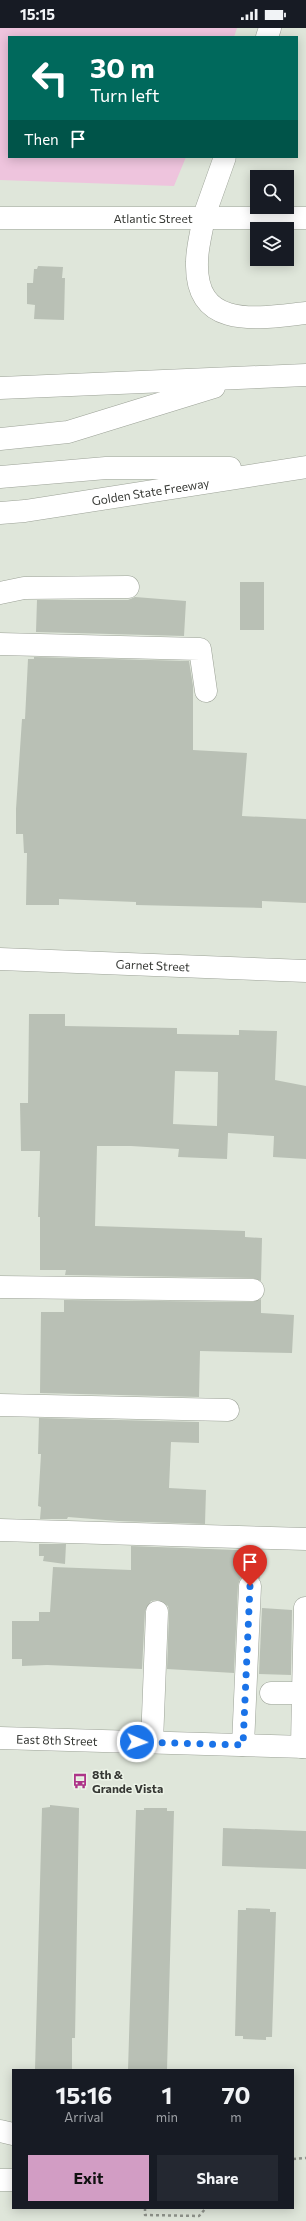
<!DOCTYPE html>
<style>
body{margin:0;font-family:Commissioner,sans-serif;background:#242831;color:#f1f3f6;height:100vh;display:flex;flex-direction:column;font-size:15px;white-space:nowrap}
*{box-sizing:border-box;margin:0}
p{font-size:13px;color:#9ea1a6}
.icon{flex:none;width:22px;height:22px;fill:none;stroke:currentColor;stroke-width:2;stroke-linecap:round;stroke-linejoin:round}
.map{position:relative;flex:1;overflow:hidden}
.side{position:absolute;left:12px;top:2041px;width:282px;height:140px;display:flex;flex-direction:column;background:#171b24;border-radius:0px;box-shadow:0 2px 10px #0003}
.side>*{flex:none}
.hud{position:absolute;left:8px;top:8px;width:290px;height:122px;border-radius:0px;box-shadow:0 2px 10px #0003;background:#00695c;color:#fff;overflow:hidden}
.controls{position:absolute;left:250px;top:142px;display:grid;gap:8px}
.controls a{display:grid;place-items:center;width:44px;height:44px;border-radius:0px;background:#171b24;box-shadow:0 2px 10px #0003;font-size:20px}
.pin{position:absolute;display:grid;place-items:center;width:34px;height:34px;color:#fff;margin:-41px -17px;border-radius:50% 50% 50% 0;rotate:-45deg;box-shadow:0 0 4px #0007}
.pin .icon{rotate:45deg}
.me{position:absolute;width:44px;margin:-22px;rotate:92deg;stroke-linejoin:round;filter:drop-shadow(0 0 3px #0008)}
.turn{display:flex;align-items:center;gap:14px;height:84px;padding:0 16px;font-size:18px}
.turn .icon{width:52px;height:52px;stroke-width:2.5}
.turn b{display:block;font-size:28px;line-height:34px}
.then{display:flex;align-items:center;height:38px;padding:0 16px;background:#0003;gap:8px;font-size:15px}
.eta{display:flex;justify-content:space-evenly;align-items:center;height:68px;text-align:center}
.eta b{font-size:24px;font-weight:700;line-height:28px}
.button{display:flex;gap:8px;margin-top:auto;padding:8px 16px}
.button a{flex:1;height:46px;border-radius:0px;background:#d29dc4;color:#111;font-size:16px;font-weight:700;line-height:46px;text-align:center}
.button a+a{background:#242831;color:#f1f3f6}
.status{display:flex;justify-content:space-between;align-items:center;height:28px;padding:0 20px;background:#171b24;direction:ltr}
.status svg{height:11px;fill:currentColor}
.map>svg:first-child{display:block}
</style>
<div class="status"><b>15:15</b><svg viewBox="0 0 49 12"><path d="M0 12V9h3v3zM5 12V6h3v6zM10 12V3h3v9zM15 12V0h3v12zM26 1h20v11H26zM47 4h2v5h-2z"/></svg></div>
<div class="map">
<svg width="306" height="2193" viewBox="0 0 306 2193">
<rect width="100%" height="100%" fill="#dfe6da"/>
<path fill="#eec4dd" d="M0,0H237L234,9H9V129H186L174,158L0,152Z"/>
<g fill="#b9c0b5" fill-rule="evenodd">
<path d="M38,238L63,239L62,250H65L64,292L34,291L35,277L27,276V255H33L34,241H37Z"/>
<rect x="240" y="554" width="24" height="48"/>
<path d="M135,569L186,573L184,608L36,604L37,572H128Z"/>
<path d="M34,629L189,633L193,658V722L247,725L242,788L306,791V875L262,873V880L221,879L136,877V874L59,871V877H26L27,825H24L23,806H16V781L22,691H25L28,631H34Z"/>
<path d="M29,986H65V998L177,1000V1006L239,1007V1002L277,1003L275,1052L306,1058V1131L273,1129L274,1108L228,1105L227,1131L178,1129L179,1121L131,1118H97L95,1198L245,1203V1209L262,1210L261,1253L253,1250L65,1247L66,1242H40V1189H38L40,1123H21L20,1075H28ZM175,1043L218,1044L217,1098L173,1096Z"/>
<path d="M261,1271V1285L294,1287L292,1325L200,1323L199,1369L40,1365L41,1284H64V1272L253,1274Z"/>
<path d="M39,1390L199,1394V1415L171,1414L169,1460L206,1462L205,1496L118,1493L68,1489L67,1491H40L41,1479L38,1478L41,1426H38Z"/>
<path d="M39,1516H66L65,1536L43,1533L44,1528H39Z"/>
<path d="M131,1518L261,1523L260,1551L251,1546L245,1547L240,1551L238,1557L234,1645L167,1641L169,1584L168,1578L158,1572L151,1573L145,1583L142,1641L47,1637L22,1638V1631H12V1593H39V1584H50L53,1539L131,1542Z"/>
<path d="M262,1580L292,1582L291,1647L259,1646Z"/>
<path d="M50,1777L79,1780L75,2010H72V2042H35L42,1780L50,1779Z"/>
<path d="M144,1780H167V1783H174L167,2042H128L136,1782H144Z"/>
<path d="M223,1800L306,1803V1841L222,1838Z"/>
<path d="M246,1880L270,1881V1884H276L272,2009H266V2012L243,2011V2008H235L238,1882H246Z"/>
</g>
<g fill="none" stroke-linecap="round" stroke-linejoin="round">
<g stroke="#9ca297" stroke-width="23">
<g id="minor">
<path d="M267,9L270,0"/>
<path d="M204,188L225,129"/>
<path id="s1" d="M0,190H306"/>
<path d="M0,565L24,560L128,559"/>
<path d="M0,616L200,621L206,663"/>
<path id="s2" d="M0,931L306,943"/>
<path d="M0,1259L253,1262"/>
<path d="M0,1377L228,1382"/>
<path d="M0,1502L306,1511"/>
<path d="M271,1665H303L302,1719"/>
<path d="M303,1665L305,1580"/>
<path d="M152,1714L157,1584"/>
<path d="M243,1717L250,1558"/>
<path d="M0,2103L13,2106"/>
<path d="M0,2152H13"/>
</g>
</g>
<g stroke="#9ca297" stroke-width="23">
<g id="major">
<path id="s3" d="M0,1710L306,1719"/>
</g>
</g>
<g stroke="#9ca297" stroke-width="23">
<g id="highway">
<path d="M204,188C202,203 197,219 197,234C195,303 259,290 306,285"/>
<path d="M0,360L306,347"/>
<path d="M0,411L68,404L214,359"/>
<path d="M0,449L106,440H230"/>
<path id="s4" d="M0,485L25,483L306,439"/>
</g>
</g>
<g stroke="#90948c" stroke-width="2.5" stroke-dasharray="3 3" stroke-linecap="butt">
<path d="M293,2131L306,2130"/>
<path d="M145,2180V2187L199,2188L206,2180"/>
</g>
<use href="#minor" stroke="#fff" stroke-width="22"/>
<use href="#major" stroke="#fff" stroke-width="22"/>
<use href="#highway" stroke="#fff" stroke-width="22"/>
</g>
<g fill="none" stroke-linecap="round" stroke-linejoin="round">
<path stroke="#1a73e8" stroke-width="7" stroke-dasharray="0 12.6" d="M137,1714L243,1717L250,1558"/>
</g>
<defs>
<g id="bus-bare" transform="scale(1.2)"><path d="M-5-6H5V4H4V6H2V4H-2V6H-4V4H-5ZM-3.5-4V0h7V-4ZM-3.5 1.2v1.5H-2V1.2ZM2 1.2v1.5H3.5V1.2Z" fill="#ad3488" stroke="#ecf3e7" stroke-width="2.5" paint-order="stroke"/></g>
</defs>
<g fill-rule="evenodd">
<use href="#bus-bare" x="80" y="1753"/>
</g>
<g text-anchor="middle" dominant-baseline="central" stroke-width="3" stroke-linejoin="round" paint-order="stroke">
<g font-size="12" fill="#363834" stroke="#ecf3e7">
<text stroke="none"><textPath href="#s1" startOffset="153">Atlantic Street</textPath></text>
<text stroke="none"><textPath href="#s4" startOffset="152">Golden State Freeway</textPath></text>
<text stroke="none"><textPath href="#s2" startOffset="153">Garnet Street</textPath></text>
<text stroke="none"><textPath href="#s3" startOffset="57">East 8th Street</textPath></text>
</g>
<g font-size="12" font-weight="bold" fill="#363834" stroke="#ecf3e7" text-anchor="start">
<text x="92" y="1746">8th &amp;<tspan x="92" dy="14">Grande Vista</tspan></text>
</g>
</g>
</svg>
<div class="controls">
<a><svg class="icon" aria-label="search" viewBox="0 0 24 24"><circle cx="10" cy="10" r="6"/><path d="M15 15l6 6"/></svg></a>
<a><svg class="icon" aria-label="layers" viewBox="0 0 24 24"><path d="M12 4l9 5-9 5-9-5zM3 14l9 5 9-5"/></svg></a>
</div>
<div class="pin" style="left:250px;top:1558px;background:#d93025"><svg class="icon" aria-label="arrive" viewBox="0 0 24 24"><path d="M6 21V4h12l-3 4 3 4H6"/></svg></div>
<svg class="me" style="left:137px;top:1714px" viewBox="-20 -20 40 40"><circle r="17" fill="#1a73e8" stroke="#fff" stroke-width="3"/><path d="M0-11L8 9 0 5-8 9z" fill="#fff"/></svg>
<div class="hud">
<div class="turn"><svg class="icon" aria-label="left" viewBox="0 0 24 24"><path d="M17 20v-9H6M10 6l-5 5 5 5"/></svg><div><b>30 m</b>Turn left</div></div>
<div class="then">Then<svg class="icon" aria-label="arrive" viewBox="0 0 24 24"><path d="M6 21V4h12l-3 4 3 4H6"/></svg></div>
</div>
<section class="side">
<div class="eta">
<div><b>15:16</b><p>Arrival</p></div>
<div><b>1</b><p>min</p></div>
<div><b>70</b><p>m</p></div>
</div>
<div class="button"><a>Exit</a><a>Share</a></div>
</section>
</div>
